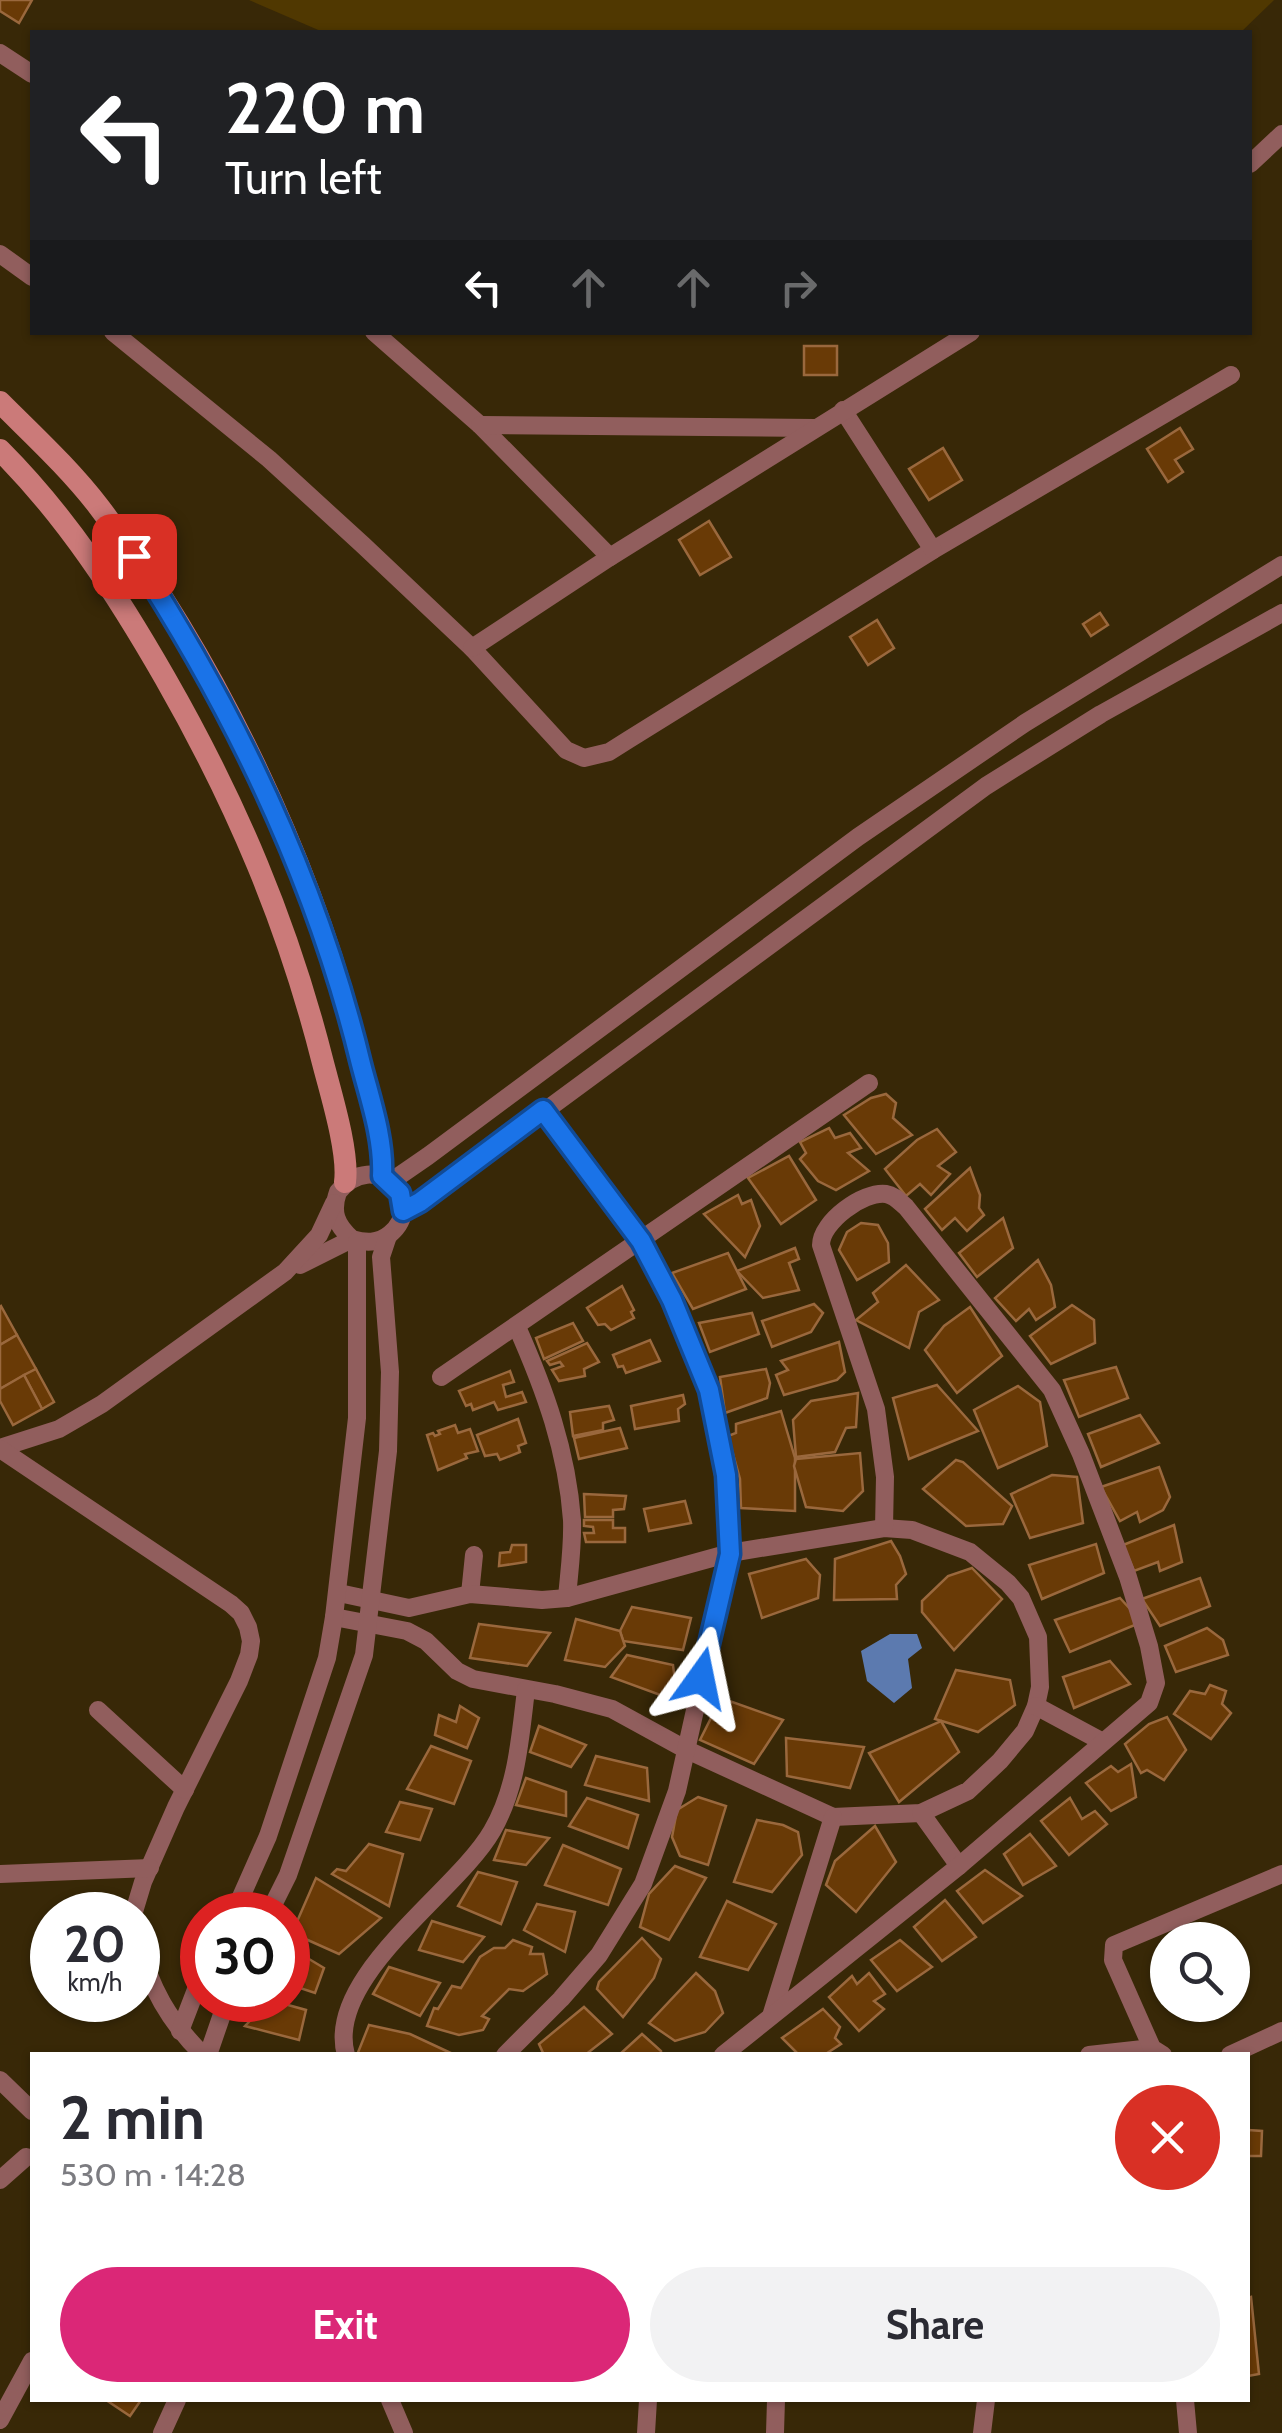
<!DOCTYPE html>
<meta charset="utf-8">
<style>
body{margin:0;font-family:Cabin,sans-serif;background:#f2f2f3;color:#2b2b33;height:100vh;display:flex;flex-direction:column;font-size:38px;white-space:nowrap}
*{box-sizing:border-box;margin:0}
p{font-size:32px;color:#7c7c81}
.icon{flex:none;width:55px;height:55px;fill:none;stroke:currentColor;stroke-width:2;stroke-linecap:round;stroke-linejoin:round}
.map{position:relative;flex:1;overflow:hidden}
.side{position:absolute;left:30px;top:2052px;width:1220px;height:350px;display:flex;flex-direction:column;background:#fff;border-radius:0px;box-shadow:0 2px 8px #0004}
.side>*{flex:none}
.banner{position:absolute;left:30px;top:30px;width:1222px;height:305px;border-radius:0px;box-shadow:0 2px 8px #0004;background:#202124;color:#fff;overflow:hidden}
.fabs{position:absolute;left:1150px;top:1922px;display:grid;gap:20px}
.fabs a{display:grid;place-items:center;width:100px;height:100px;border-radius:50%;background:#fff;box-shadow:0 2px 8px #0004;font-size:50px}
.speed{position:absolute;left:30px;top:1892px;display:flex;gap:20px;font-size:50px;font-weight:700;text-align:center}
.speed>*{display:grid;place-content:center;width:130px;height:130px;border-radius:50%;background:#fff;box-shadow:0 2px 8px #0004;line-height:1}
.speed small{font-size:25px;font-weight:400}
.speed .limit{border:15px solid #d22;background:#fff;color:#111}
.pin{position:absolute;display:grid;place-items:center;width:85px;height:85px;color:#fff;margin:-42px;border-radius:20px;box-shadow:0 5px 15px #0006}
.me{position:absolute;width:110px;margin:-55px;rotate:12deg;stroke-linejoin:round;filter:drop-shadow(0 0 8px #0008)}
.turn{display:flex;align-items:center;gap:35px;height:210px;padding:0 30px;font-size:45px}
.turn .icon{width:130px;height:130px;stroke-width:2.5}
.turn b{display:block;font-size:70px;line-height:85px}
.lanes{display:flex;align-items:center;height:95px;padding:0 30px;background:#0003;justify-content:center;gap:50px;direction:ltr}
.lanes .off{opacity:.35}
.round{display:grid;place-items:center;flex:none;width:105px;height:105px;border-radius:52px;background:#f2f2f3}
.overview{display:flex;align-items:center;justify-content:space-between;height:170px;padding:0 30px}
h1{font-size:60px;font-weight:700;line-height:75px}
.action{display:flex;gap:20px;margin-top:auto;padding:20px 30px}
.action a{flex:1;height:115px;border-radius:60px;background:#db2777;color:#fff;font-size:40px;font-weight:700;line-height:115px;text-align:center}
.action a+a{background:#f2f2f3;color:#2b2b33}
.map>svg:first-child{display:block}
</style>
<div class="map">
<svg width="1282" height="2433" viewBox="0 0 1282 2433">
<rect width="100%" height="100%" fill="#382807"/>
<path fill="#503801" d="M249,0H1274L1241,32H323Z"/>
<path fill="#5c7aaf" d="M890,1634H917L922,1648L908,1659L912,1688L894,1703L867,1681L861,1651Z"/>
<g fill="#693a06" stroke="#9a683d" stroke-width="2.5">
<path d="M0,0H32L19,23L0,11Z"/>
<rect x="804" y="346" width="33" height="29"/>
<path d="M1180,428L1193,449L1175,460L1183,472L1168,482L1147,449Z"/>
<path d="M943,448L962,480L929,500L909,469Z"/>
<path d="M709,521L731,557L700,575L679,540Z"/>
<path d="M1100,613L1108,625L1091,636L1083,624Z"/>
<path d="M877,620L894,648L868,665L850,637Z"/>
<path d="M886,1094L896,1103L893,1118L912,1135L876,1154L844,1115L871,1098Z"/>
<path d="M829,1128L835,1138L850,1133L861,1148L848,1153L869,1171L836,1190L818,1181L800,1159L806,1153L800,1142Z"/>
<path d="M937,1129L956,1152L938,1166L950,1174L931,1195L920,1184L906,1196L885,1169L917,1140Z"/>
<path d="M789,1156L816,1200L781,1224L748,1178Z"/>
<path d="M970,1168L980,1195L979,1208L984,1215L967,1231L955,1218L942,1230L925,1209Z"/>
<path d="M738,1195L742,1204L751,1200L760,1226L745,1257L704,1214Z"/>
<path d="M1003,1218L1013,1248L977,1277L959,1253Z"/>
<path d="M861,1223L878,1225L888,1243L889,1262L857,1280L839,1250L847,1232Z"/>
<path d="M795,1248L799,1259L789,1263L799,1290L763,1298L737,1271Z"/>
<path d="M728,1253L746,1289L693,1309L672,1273Z"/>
<path d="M1038,1260L1051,1285L1055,1307L1036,1320L1029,1309L1016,1321L995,1298Z"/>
<path d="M906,1265L939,1300L919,1312L909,1348L856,1320L878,1302L873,1293Z"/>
<path d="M622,1286L634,1310L631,1312L634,1318L611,1330L605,1324L598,1325L587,1308Z"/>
<path d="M814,1304L823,1313L811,1332L772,1347L762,1321Z"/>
<path d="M1072,1305L1094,1320L1095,1343L1051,1364L1030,1336Z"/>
<path d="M1,1306L17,1335L0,1345V1307Z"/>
<path d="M970,1307L1002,1356L957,1393L925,1350L944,1326Z"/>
<path d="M752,1313L759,1334L710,1352L699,1323Z"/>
<path d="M573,1323L583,1341L544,1359L536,1338Z"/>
<path d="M17,1335L36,1369L0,1389V1345Z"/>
<path d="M650,1340L660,1361L626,1373L623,1366L618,1367L613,1355Z"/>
<path d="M839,1342L845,1372L837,1380L784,1395L776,1375L788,1370L781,1361Z"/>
<path d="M587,1343L599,1362L584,1369L585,1376L559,1381L552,1370L563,1366L560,1362L550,1365L547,1361Z"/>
<path d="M1116,1367L1128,1398L1079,1417L1064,1380Z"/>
<path d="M36,1369L54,1402L42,1409L24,1375Z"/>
<path d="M766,1369L770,1383L767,1398L725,1413L720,1377Z"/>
<path d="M510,1371L514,1382L503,1385L506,1397L522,1392L526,1402L498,1410L494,1402L473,1410L471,1404L466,1406L459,1391Z"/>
<path d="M24,1375L42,1409L13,1425L0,1401V1389Z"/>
<path d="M937,1385L978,1431L909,1459L893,1398Z"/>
<path d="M1018,1386L1040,1402L1047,1446L998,1468L974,1410Z"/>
<path d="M858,1393L856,1427L846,1428L835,1452L796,1457L793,1420L811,1401Z"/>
<path d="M683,1395L685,1404L678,1409L679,1421L635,1429L631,1406Z"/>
<path d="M609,1406L614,1420L603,1423V1430L573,1436L570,1412Z"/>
<path d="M781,1411L795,1458V1511L741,1508L740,1479L728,1436L736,1433V1424Z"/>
<path d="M1140,1415L1159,1443L1101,1467L1088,1434Z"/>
<path d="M518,1419L526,1443L518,1446L520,1452L500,1460L497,1454L485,1456L477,1435Z"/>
<path d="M455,1425L458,1433L470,1429L478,1451L465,1454L467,1458L438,1470L427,1435L433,1433L435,1436L440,1434L438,1431Z"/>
<path d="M620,1428L627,1448L579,1459L574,1438Z"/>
<path d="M860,1453L863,1491L843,1511L806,1507L794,1466L796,1459Z"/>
<path d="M956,1460L963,1462L1012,1506L1003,1524L966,1526L923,1489Z"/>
<path d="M1159,1467L1170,1497L1163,1510L1140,1522L1137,1512L1120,1521L1101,1487Z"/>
<path d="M1052,1475L1077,1477L1083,1523L1030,1538L1011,1494Z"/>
<path d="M584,1494L626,1496L624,1509L613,1510V1517H585Z"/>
<path d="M685,1501L691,1523L649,1531L644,1509Z"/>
<path d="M584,1520H613V1528H625V1542H586L584,1533H594L593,1527L584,1526Z"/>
<path d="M1174,1525L1182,1562L1160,1571L1158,1562L1134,1571L1123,1545Z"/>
<path d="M891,1541L900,1556L906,1574L896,1585L897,1599L834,1600L835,1559Z"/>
<path d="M1096,1544L1104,1573L1042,1599L1029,1565Z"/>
<path d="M512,1545H526V1562L499,1566L500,1553L510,1552Z"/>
<path d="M806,1559L820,1575L818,1598L762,1618L749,1574Z"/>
<path d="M972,1568L1002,1599L954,1650L922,1612V1601L948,1576Z"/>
<path d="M1200,1578L1210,1606L1160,1626L1142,1599Z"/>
<path d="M1120,1598L1142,1622L1070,1652L1055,1620Z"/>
<path d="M632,1607L691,1618L683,1650L623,1641L620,1631Z"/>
<path d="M576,1619L620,1631L625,1646L605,1667L565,1660Z"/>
<path d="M479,1624L550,1633L527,1666L470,1658Z"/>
<path d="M1207,1628L1223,1640L1228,1655L1176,1672L1165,1646Z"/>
<path d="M627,1655L673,1665L675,1681L663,1696L611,1677Z"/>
<path d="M1110,1661L1130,1684L1074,1708L1063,1677Z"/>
<path d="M956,1670L1010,1680L1015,1705L978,1732L935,1719Z"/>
<path d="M1210,1685L1226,1691L1222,1704L1231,1713L1211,1739L1174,1714L1190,1691L1205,1694Z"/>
<path d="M721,1698L783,1720L754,1764L700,1740Z"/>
<path d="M460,1706L479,1718L467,1748L435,1735L439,1715L456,1722Z"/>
<path d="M1167,1717L1186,1750L1164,1780L1147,1770L1141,1773L1125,1744L1149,1724Z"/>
<path d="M941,1721L959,1752L899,1802L869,1753Z"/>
<path d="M539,1726L586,1745L571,1767L530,1752Z"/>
<path d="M786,1738L864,1747L850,1788L787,1776Z"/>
<path d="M431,1746L471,1761L454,1804L407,1789Z"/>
<path d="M596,1756L647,1768L649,1801L585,1785Z"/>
<path d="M1131,1764L1136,1797L1111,1811L1086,1783L1111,1766L1118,1772Z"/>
<path d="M526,1778L566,1792V1816L516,1805Z"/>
<path d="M698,1797L726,1806L708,1865L680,1856L672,1837L677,1810Z"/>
<path d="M587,1798L638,1815L628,1848L569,1826Z"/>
<path d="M1070,1798L1082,1819L1095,1811L1107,1824L1069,1855L1041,1821Z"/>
<path d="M400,1802L432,1809L420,1840L386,1832Z"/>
<path d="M757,1820L783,1825L798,1832L802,1855L772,1892L734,1882Z"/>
<path d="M875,1826L896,1862L856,1912L826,1885L835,1861Z"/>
<path d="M506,1830L549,1838L526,1865L494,1860Z"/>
<path d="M1030,1834L1056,1866L1023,1885L1004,1854Z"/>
<path d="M369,1844L403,1854L389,1906L332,1874L337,1869L346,1871Z"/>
<path d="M563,1845L621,1869L608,1905L545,1885Z"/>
<path d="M675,1866L706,1878L669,1940L640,1927L649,1894Z"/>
<path d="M985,1870L1022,1896L983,1923L957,1891Z"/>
<path d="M478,1872L517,1882L501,1924L458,1906Z"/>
<path d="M316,1878L381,1918L339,1954L292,1933Z"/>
<path d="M945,1900L976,1937L942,1961L914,1927Z"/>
<path d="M727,1901L776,1924L748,1970L700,1957Z"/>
<path d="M537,1904L575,1912L565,1952L524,1930Z"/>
<path d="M432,1921L484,1937L463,1962L419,1950Z"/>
<path d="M642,1938L661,1959L654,1978L623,2017L597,1989L599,1982Z"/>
<path d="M513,1940L532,1947L530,1954H543L547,1974L523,1991L509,1989L482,2016L489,2019L483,2030L459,2035L427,2026L434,2008L438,2009L452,1986L461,1988L480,1957L494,1948H505Z"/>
<path d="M900,1940L932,1967L897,1991L871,1960Z"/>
<path d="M299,1953L324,1968L315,1993L288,1984V1954Z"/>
<path d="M389,1967L440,1983L420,2016L373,1994Z"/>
<path d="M696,1973L715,1991L723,2013L705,2032L675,2041L649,2023Z"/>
<path d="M869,1973L885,1994L874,2001L884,2009L859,2031L829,1997L852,1976L857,1984Z"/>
<path d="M270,2000L306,2010L299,2040L245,2026Z"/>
<path d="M584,2007L612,2034L585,2055H544L539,2044Z"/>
<path d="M823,2009L840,2027L835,2038L841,2044L824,2055H799L782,2038Z"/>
<path d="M369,2025L410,2034L455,2055H357Z"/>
<path d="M642,2034L661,2051V2055H619Z"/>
<path d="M1248,2130L1262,2131L1261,2156H1248Z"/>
<path d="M1251,2297L1259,2374L1248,2376V2298Z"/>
<path d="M106,2400H141L130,2416Z"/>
</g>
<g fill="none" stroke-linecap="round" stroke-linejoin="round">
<g stroke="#915e5d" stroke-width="18">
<path d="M0,53L32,74"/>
<path d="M1250,164L1282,134"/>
<path d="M0,254L32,277"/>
<path d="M113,332L269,459L363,545L472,648L566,750L584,758L609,752L628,740L933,550L1231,375"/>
<path d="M374,332L480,425L610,557"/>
<path d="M843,410L933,550"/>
<path d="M480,425L815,428"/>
<path d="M472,648L610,557L971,332"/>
<path d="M388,1180L399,1176L428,1156L858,837L1025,723L1282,565"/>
<path d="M403,1211L420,1203L986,786L1101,714L1282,613"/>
<path d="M300,1265L352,1239C365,1243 378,1244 390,1234C428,1202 375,1146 338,1192C331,1212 336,1225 352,1239"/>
<path d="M517,1327C545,1390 567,1451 572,1520C573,1546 569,1573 567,1598"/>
<path d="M441,1377L869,1083"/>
<path d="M0,1448L59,1429L102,1404L285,1272L319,1235L334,1203"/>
<path d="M0,1449L231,1604L241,1613L248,1627L251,1641L249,1655L239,1681L176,1807L143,1882L133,1915"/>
<path d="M470,1594L474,1555"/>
<path d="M334,1617L407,1631L426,1641L457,1671L473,1679L555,1694L612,1709L685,1749L833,1817L921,1813L968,1791L1000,1761L1025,1731L1036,1706L1040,1687L1038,1637L1021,1598L1008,1583L970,1552L912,1530L884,1528L730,1553L567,1598L542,1600L470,1594L409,1608L339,1593"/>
<path d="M1036,1706L1101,1741"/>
<path d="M98,1710L185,1790"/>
<path d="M921,1813L959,1866"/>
<path d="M0,1874L150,1868"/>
<path d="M233,1915L268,1836L327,1658L334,1617L357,1418V1241"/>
<path d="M268,1915L288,1875L364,1655L388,1451L390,1372L381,1257L388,1236"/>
<path d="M138,1941C150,1988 169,2021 203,2055"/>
<path d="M772,2013L833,1817"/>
<path d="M180,2031L202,1974"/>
<path d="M208,2055L227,2000"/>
<path d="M346,2055C324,1977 457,1892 492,1831C517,1788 520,1739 526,1690"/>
<path d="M505,2055L561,1999L599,1955L643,1884L677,1791L730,1553L719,1433L696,1353L641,1241L543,1109"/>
<path d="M723,2055L959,1866L1149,1703L1156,1683L1149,1646L1128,1577L1081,1454L1052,1390L906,1207C900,1202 894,1195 886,1194C863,1191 821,1222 821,1245L876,1409L885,1477L884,1528"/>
<path d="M1089,2055L1152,2048"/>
<path d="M1163,2055L1152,2048L1113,1960L1114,1945L1282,1874"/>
<path d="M1230,2055L1282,2031"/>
<path d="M0,2080L32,2111"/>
<path d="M0,2180L26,2157"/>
<path d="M390,2400L404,2433"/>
<path d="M1185,2400L1188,2433"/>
<path d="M0,2420L32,2361"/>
<path d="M162,2433L177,2400"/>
<path d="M646,2433L648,2400"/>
<path d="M775,2433L776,2400"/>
<path d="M982,2433L986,2400"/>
</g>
<g stroke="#cb7a79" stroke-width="22">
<path d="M0,402C34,436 70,469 99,507C216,660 312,863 358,1050C367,1090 385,1135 382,1176"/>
<path d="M0,450C67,517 118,596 165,678C236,802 288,924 323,1063C331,1094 349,1152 345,1182"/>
</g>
</g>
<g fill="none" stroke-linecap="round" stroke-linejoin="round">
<g stroke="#114b97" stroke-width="25">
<path id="route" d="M134,556C236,713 317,882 361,1064C370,1099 384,1139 382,1176L400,1193L403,1211L420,1202L543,1110L641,1241L672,1300L709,1390L726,1475L730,1554L701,1678"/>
</g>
<use href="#route" stroke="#1a73e8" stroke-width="18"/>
</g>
</svg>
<div class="fabs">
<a><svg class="icon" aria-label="search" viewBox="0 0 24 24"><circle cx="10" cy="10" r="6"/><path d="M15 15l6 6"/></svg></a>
</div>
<div class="speed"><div>20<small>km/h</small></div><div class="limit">30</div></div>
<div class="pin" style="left:134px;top:556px;background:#d93025"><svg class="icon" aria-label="arrive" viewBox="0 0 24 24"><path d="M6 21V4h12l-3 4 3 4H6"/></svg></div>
<svg class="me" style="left:701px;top:1678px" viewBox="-20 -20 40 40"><path d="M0-17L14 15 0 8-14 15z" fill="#1a73e8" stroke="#fff" stroke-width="4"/></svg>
<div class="banner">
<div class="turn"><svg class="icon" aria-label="left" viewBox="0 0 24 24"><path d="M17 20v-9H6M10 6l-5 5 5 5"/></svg><div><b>220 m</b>Turn left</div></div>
<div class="lanes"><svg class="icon" aria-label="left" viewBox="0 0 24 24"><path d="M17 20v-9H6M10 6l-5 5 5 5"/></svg><svg class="icon off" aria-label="ahead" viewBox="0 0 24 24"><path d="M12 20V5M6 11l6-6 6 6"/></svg><svg class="icon off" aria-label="ahead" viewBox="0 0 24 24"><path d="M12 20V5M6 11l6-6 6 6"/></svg><svg class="icon off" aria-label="right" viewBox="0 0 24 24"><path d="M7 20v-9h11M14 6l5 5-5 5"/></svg></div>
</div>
<section class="side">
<div class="overview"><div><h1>2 min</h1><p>530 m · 14:28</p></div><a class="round" style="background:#d93025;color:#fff"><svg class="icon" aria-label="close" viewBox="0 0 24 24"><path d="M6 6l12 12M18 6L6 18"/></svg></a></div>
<div class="action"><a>Exit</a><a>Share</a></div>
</section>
</div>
